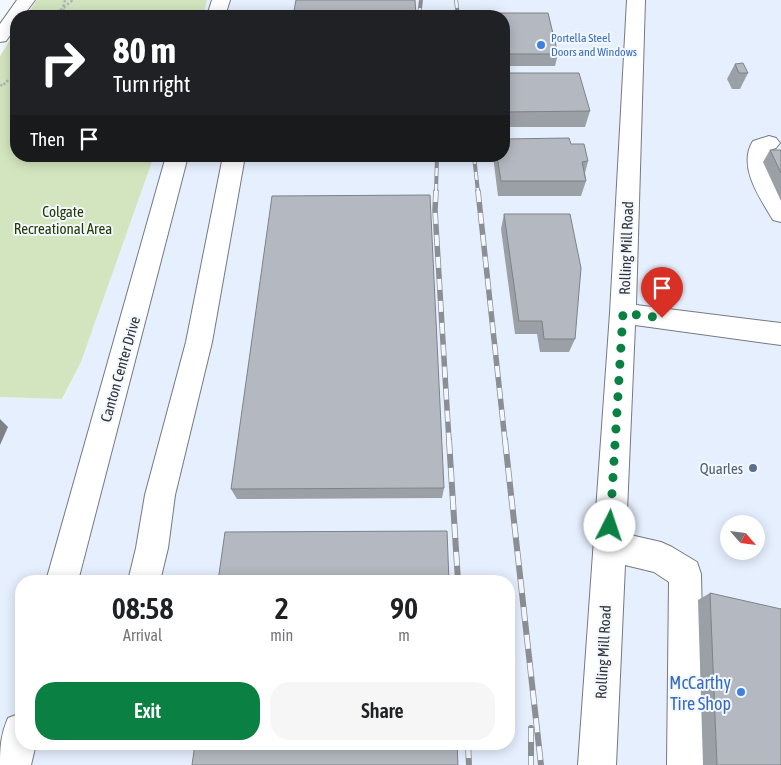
<!DOCTYPE html>
<style>
body{margin:0;font-family:"Asap Condensed",sans-serif;background:#f6f6f6;color:#202124;height:100vh;display:flex;flex-direction:column;font-size:19px;white-space:nowrap}
*{box-sizing:border-box;margin:0}
p{font-size:16px;color:#757577}
.icon{flex:none;width:28px;height:28px;fill:none;stroke:currentColor;stroke-width:2;stroke-linecap:round;stroke-linejoin:round}
.map{position:relative;flex:1;overflow:hidden}
.drawer{position:absolute;left:15px;top:575px;width:500px;height:175px;display:flex;flex-direction:column;background:#fff;border-radius:20px;box-shadow:0 2px 12px #0003}
.drawer>*{flex:none}
.hud{position:absolute;left:10px;top:10px;width:500px;height:152px;border-radius:20px;box-shadow:0 2px 12px #0003;background:#202124;color:#fff;overflow:hidden}
.needle{width:32px;rotate:118deg}
.buttons{position:absolute;left:720px;top:515px;display:grid;gap:10px}
.buttons a{display:grid;place-items:center;width:45px;height:45px;border-radius:50%;background:#fff;box-shadow:0 2px 12px #0003;font-size:25px}
.pin{position:absolute;display:grid;place-items:center;width:42px;height:42px;color:#fff;margin:-51px -21px;border-radius:50% 50% 50% 0;rotate:-45deg;box-shadow:0 0 5px #0007}
.pin .icon{rotate:45deg}
.me{position:absolute;width:55px;margin:-28px;rotate:4deg;stroke-linejoin:round;filter:drop-shadow(0 0 4px #0008)}
.turn{display:flex;align-items:center;gap:18px;height:105px;padding:0 20px;font-size:22px}
.turn .icon{width:65px;height:65px;stroke-width:2.5}
.turn b{display:block;font-size:35px;line-height:42px}
.then{display:flex;align-items:center;height:48px;padding:0 20px;background:#0003;gap:10px;font-size:19px}
.eta{display:flex;justify-content:space-evenly;align-items:center;height:85px;text-align:center}
.eta b{font-size:30px;font-weight:600;line-height:35px}
.action{display:flex;gap:10px;margin-top:auto;padding:10px 20px}
.action a{flex:1;height:58px;border-radius:20px;background:#0b8043;color:#fff;font-size:20px;font-weight:600;line-height:58px;text-align:center}
.action a+a{background:#f6f6f6;color:#202124}
.map>svg:first-child{display:block}
</style>
<div class="map">
<svg width="781" height="765" viewBox="0 0 781 765">
<rect width="100%" height="100%" fill="#f3f7fe"/>
<path fill="#e6effe" fill-rule="evenodd" d="M207,0H781V765H0V397L63,399L81,362L154,156H504V16H203ZM729,524H756V551H729ZM21,581H509V744H21Z"/>
<g fill="#d3e5be">
<path d="M37,0H207L203,16H26Z"/>
<path d="M16,31V156H154L81,362L62,399L0,397V56Z"/>
</g>
<g fill="none" stroke-linecap="round" stroke-linejoin="round">
<g stroke="#757981" stroke-width="2">
<g id="minor">
<path d="M17,0H35L23,16H16V27L6,41L0,42V24Z"/>
<path d="M212,0H230L225,16H207Z"/>
<path d="M627,0H645L636,305L781,323V345L635,325L626,534L661,542L672,547L697,562L701,574L705,765H667L669,582L654,572L625,565L616,765H578L610,313Z"/>
<path d="M769,136L776,138L780,143L776,148L770,150L769,167L781,194V222L773,220C760,198 737,166 753,141Z"/>
<path d="M166,156H188L78,581H46Z"/>
<path d="M223,156H245L212,342L175,495L168,548L160,581H128L136,548L145,495L186,342Z"/>
<path d="M21,713V744H36L31,765H0C0,747 1,734 8,718Z"/>
</g>
</g>
<g stroke="#b2b5bb" stroke-width="2.5" stroke-dasharray="2.5 2" stroke-linecap="butt">
<path d="M65,0L63,8L65,16"/>
<path d="M53,16L73,0"/>
<path d="M0,85L3,86L6,81H16"/>
<path d="M11,120L16,116"/>
</g>
<use href="#minor" fill="#fff" fill-rule="evenodd"/>
<g stroke="#8b8e93" stroke-width="4">
<g id="rail-far2">
<path d="M456,0L458,16"/>
<path d="M419,16L421,0"/>
<path d="M474,156L478,192"/>
<path d="M436,192L437,156"/>
</g>
</g>
<g stroke="#8b8e93" stroke-width="5.5">
<g id="rail-far1">
<path d="M436,191L435,210L449,441"/>
<path d="M478,191L505,441"/>
</g>
</g>
<g stroke="#8b8e93" stroke-width="6">
<g id="rail">
<path d="M449,440L458,581"/>
<path d="M505,440L541,765"/>
<path d="M531,728V765"/>
<path d="M468,744L469,765"/>
</g>
</g>
<use href="#rail-far2" stroke="#f3f7fe" stroke-width="2.5" stroke-dasharray="8" stroke-linecap="butt"/>
<use href="#rail-far1" stroke="#f3f7fe" stroke-width="4" stroke-dasharray="11" stroke-linecap="butt"/>
<use href="#rail" stroke="#f3f7fe" stroke-width="4.5" stroke-dasharray="14" stroke-linecap="butt"/>
</g>
<g fill="#9b9fa6">
<path d="M494,13H548L558,54L555,66H504V16H493Z"/>
<path d="M735,64L748,73L740,89H732L727,79Z"/>
<path d="M504,73L590,111L585,127H504Z"/>
<path d="M571,144L588,161L585,173L586,181L581,196H498L493,156H504Z"/>
<path d="M770,150H781V201L763,162Z"/>
<path d="M275,156H421V159L276,160Z"/>
<path d="M504,214L575,339L569,352H540L537,334H515L501,229Z"/>
<path d="M444,488L442,498L237,499L231,489Z"/>
<path d="M710,593L781,765H703L698,600Z"/>
</g>
<path fill="#7e8287" d="M0,419L8,427L0,445Z"/>
<g fill="#b4b9c1" stroke="#7e8287">
<path d="M296,0H415L416,16H293Z"/>
<path d="M494,13H548L558,54H504V16H494Z"/>
<path d="M743,63L748,73H739L735,64Z"/>
<path d="M504,73H579L590,111L504,112Z"/>
<path d="M569,138L571,144H584L588,161L582,162L586,181H501L497,156H504V139Z"/>
<path d="M770,150H781V173Z"/>
<path d="M430,195L444,488L231,489L272,196Z"/>
<path d="M504,214H570L581,268L575,339H544L542,321H519Z"/>
<path d="M447,531L449,581H218L225,532Z"/>
<path d="M710,593L781,609V765H717Z"/>
<path d="M195,744H457L458,765H192Z"/>
</g>
<g fill="none" stroke-linecap="round" stroke-linejoin="round">
<path stroke="#0b8043" stroke-width="9" stroke-dasharray="0 16.2" d="M610,526L623,313L662,318"/>
</g>
<g fill="#3f7fe0" stroke="#f3f7fe" stroke-width="2">
<circle cx="541" cy="45" r="5"/>
<circle cx="741" cy="692" r="5"/>
</g>
<circle fill="#5c6f8a" stroke="#f3f7fe" stroke-width="2" cx="753" cy="468" r="5"/>
<g text-anchor="middle" dominant-baseline="central" stroke-width="4" stroke-linejoin="round" paint-order="stroke">
<g font-size="12" fill="#366cbe" stroke="#f3f7fe" text-anchor="start">
<text x="551" y="38">Portella Steel<tspan x="551" dy="14">Doors and Windows</tspan></text>
</g>
<g font-size="15" fill="#263901" stroke="#f3f7fe">
<text x="63" y="211">Colgate<tspan x="63" dy="17">Recreational Area</tspan></text>
</g>
<g font-size="15" fill="#333538" stroke="#f3f7fe">
<text transform="translate(626 248) rotate(-88)">Rolling Mill Road</text>
<text transform="translate(120 369) rotate(-74)">Canton Center Drive</text>
<text transform="translate(603 652) rotate(-87)">Rolling Mill Road</text>
</g>
<g font-size="15" fill="#4e5e75" stroke="#f3f7fe" text-anchor="end">
<text x="743" y="468">Quarles</text>
</g>
<g font-size="18" fill="#366cbe" stroke="#f3f7fe" text-anchor="end">
<text x="731" y="682">McCarthy<tspan x="731" dy="21">Tire Shop</tspan></text>
</g>
</g>
</svg>
<div class="buttons">
<a><svg class="needle" viewBox="-14 -14 28 28"><path d="M0-13l5 13h-10z" fill="#e53935"/><path d="M0 13l5-13h-10z" fill="#757577"/></svg></a>
</div>
<div class="pin" style="left:662px;top:318px;background:#d93025"><svg class="icon" aria-label="arrive" viewBox="0 0 24 24"><path d="M6 21V4h12l-3 4 3 4H6"/></svg></div>
<svg class="me" style="left:610px;top:526px" viewBox="-20 -20 40 40"><circle r="19" fill="#fff"/><path d="M0-13L10 11 0 6-10 11z" fill="#0b8043"/></svg>
<div class="hud">
<div class="turn"><svg class="icon" aria-label="right" viewBox="0 0 24 24"><path d="M7 20v-9h11M14 6l5 5-5 5"/></svg><div><b>80 m</b>Turn right</div></div>
<div class="then">Then<svg class="icon" aria-label="arrive" viewBox="0 0 24 24"><path d="M6 21V4h12l-3 4 3 4H6"/></svg></div>
</div>
<section class="drawer">
<div class="eta">
<div><b>08:58</b><p>Arrival</p></div>
<div><b>2</b><p>min</p></div>
<div><b>90</b><p>m</p></div>
</div>
<div class="action"><a>Exit</a><a>Share</a></div>
</section>
</div>
